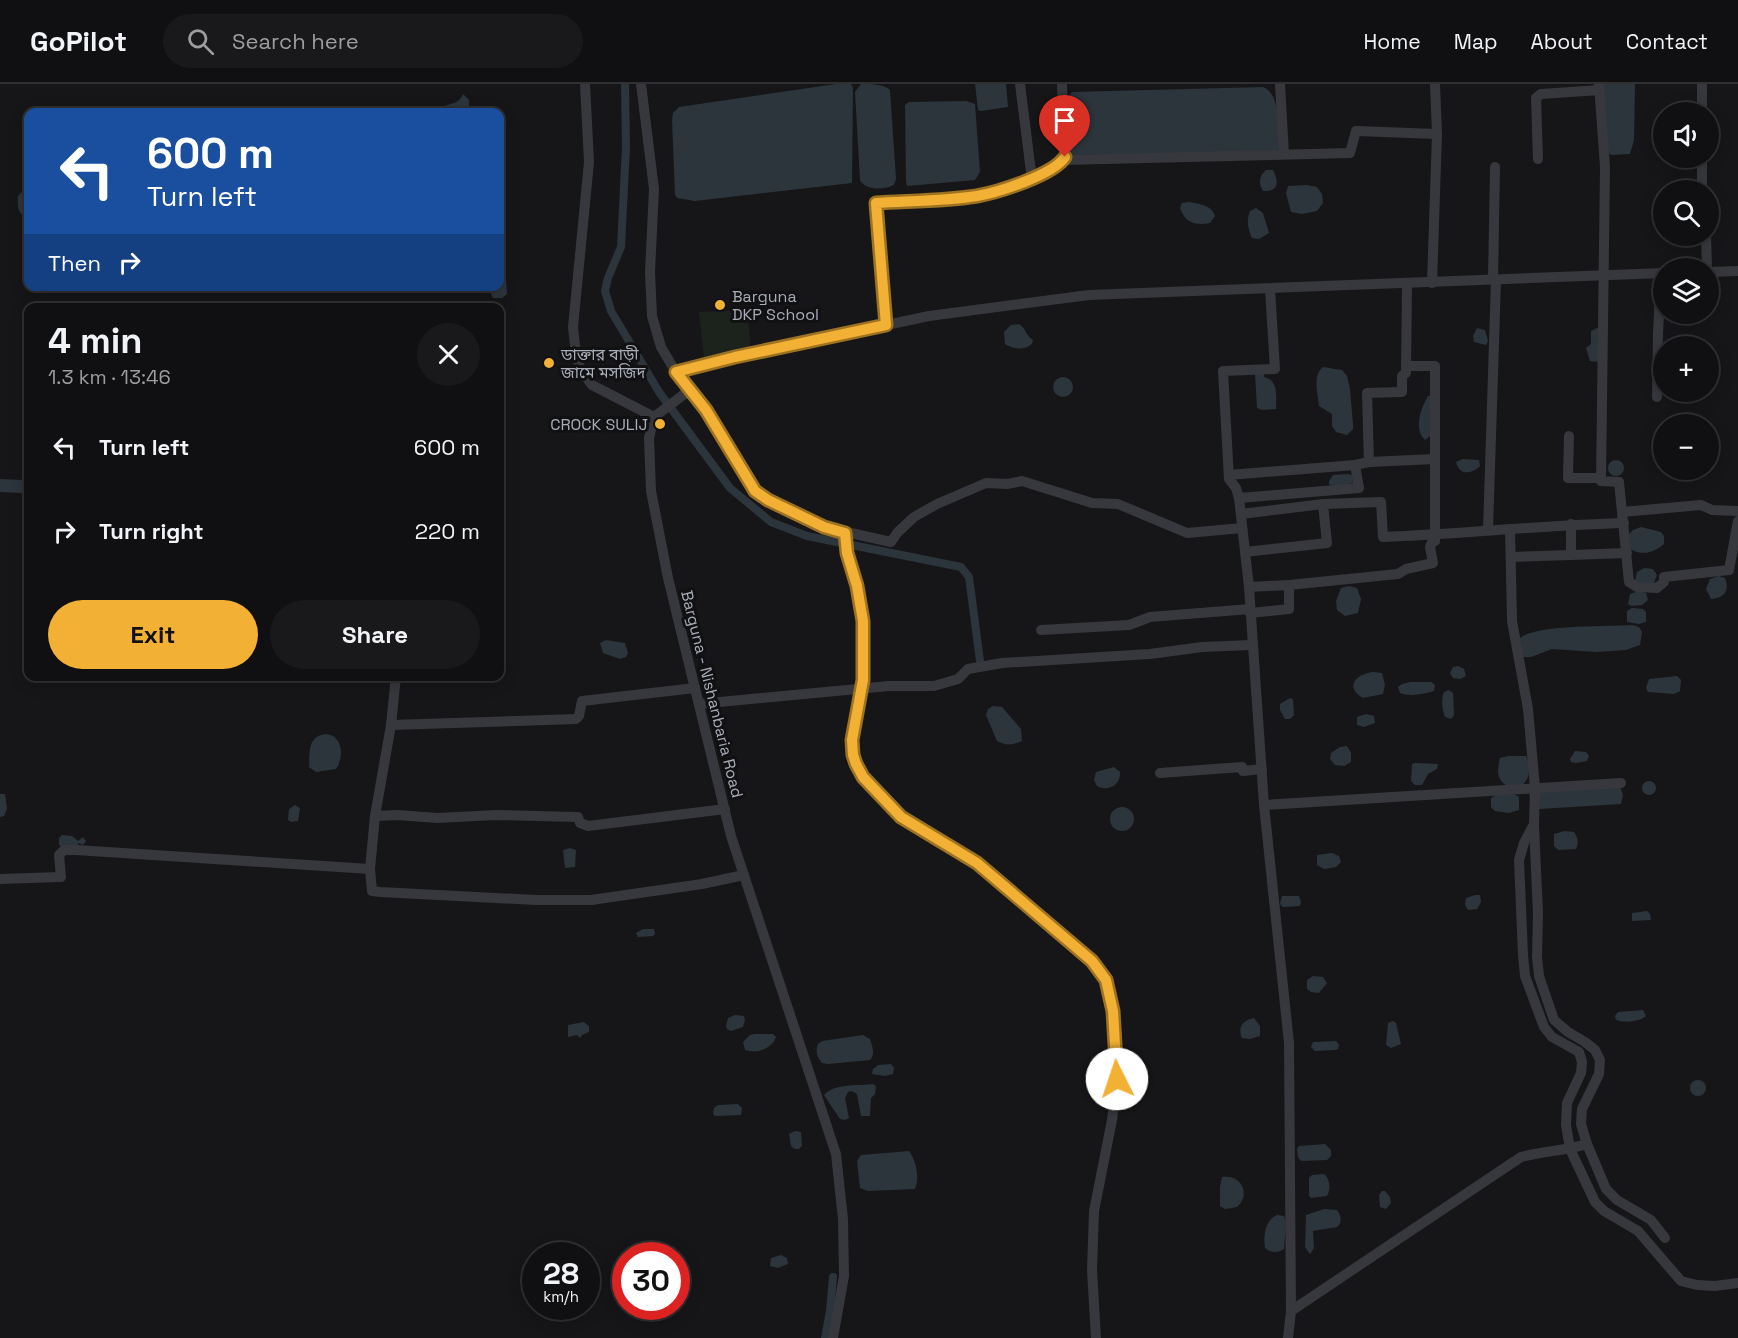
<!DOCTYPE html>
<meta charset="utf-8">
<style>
body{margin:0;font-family:"Space Grotesk","Noto Sans Bengali",sans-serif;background:#19191b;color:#f1f3f6;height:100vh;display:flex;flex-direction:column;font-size:22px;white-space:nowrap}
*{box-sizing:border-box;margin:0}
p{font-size:20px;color:#9c9d9f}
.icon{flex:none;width:33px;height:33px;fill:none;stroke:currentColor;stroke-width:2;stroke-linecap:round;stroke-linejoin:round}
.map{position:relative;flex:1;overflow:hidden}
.details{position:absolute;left:24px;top:219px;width:480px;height:378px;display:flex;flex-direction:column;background:#101012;border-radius:12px;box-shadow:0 3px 15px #0003,0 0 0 2px #303032}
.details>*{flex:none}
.guide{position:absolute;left:24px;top:24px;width:480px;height:183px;border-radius:12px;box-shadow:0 3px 15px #0003,0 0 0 2px #303032;background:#1a4fa0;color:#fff;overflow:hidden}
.tools{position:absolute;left:1653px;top:18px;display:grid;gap:12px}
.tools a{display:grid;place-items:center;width:66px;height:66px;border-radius:50%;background:#101012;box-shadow:0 3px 15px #0003,0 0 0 2px #303032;font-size:30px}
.speed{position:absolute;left:522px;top:1158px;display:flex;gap:12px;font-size:30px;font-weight:700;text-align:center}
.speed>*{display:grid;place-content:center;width:78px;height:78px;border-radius:50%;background:#101012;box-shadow:0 3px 15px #0003,0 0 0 2px #303032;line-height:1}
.speed small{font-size:15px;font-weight:400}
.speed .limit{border:9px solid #d22;background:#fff;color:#111}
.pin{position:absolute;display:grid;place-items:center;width:51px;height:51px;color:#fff;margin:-62px -26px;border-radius:50% 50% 50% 0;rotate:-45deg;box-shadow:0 0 6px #0007}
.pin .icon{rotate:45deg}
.me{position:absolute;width:66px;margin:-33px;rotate:356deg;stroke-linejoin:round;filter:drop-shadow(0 0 4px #0008)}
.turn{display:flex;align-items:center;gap:21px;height:126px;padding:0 24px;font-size:27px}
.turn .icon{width:78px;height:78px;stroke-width:2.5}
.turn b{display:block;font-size:42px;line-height:51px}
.then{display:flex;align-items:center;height:57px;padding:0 24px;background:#0003;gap:12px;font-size:22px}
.round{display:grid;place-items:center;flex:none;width:63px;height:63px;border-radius:32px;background:#19191b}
.headline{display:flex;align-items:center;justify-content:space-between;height:102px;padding:0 24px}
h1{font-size:36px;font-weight:800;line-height:45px}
.cta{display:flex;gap:12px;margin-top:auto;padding:12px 24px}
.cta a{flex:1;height:69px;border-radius:36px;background:#f2b134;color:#111;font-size:24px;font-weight:800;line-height:69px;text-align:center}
.cta a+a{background:#19191b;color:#f1f3f6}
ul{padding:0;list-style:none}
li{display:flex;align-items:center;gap:18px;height:84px;padding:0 24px}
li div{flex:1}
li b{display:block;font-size:22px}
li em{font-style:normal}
header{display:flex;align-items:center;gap:36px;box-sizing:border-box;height:84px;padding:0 30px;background:#101012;border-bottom:2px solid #303032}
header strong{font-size:28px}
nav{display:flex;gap:33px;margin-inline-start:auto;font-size:21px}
.search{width:420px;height:54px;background:#19191b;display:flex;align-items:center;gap:15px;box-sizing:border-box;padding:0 21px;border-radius:33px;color:#9c9d9f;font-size:22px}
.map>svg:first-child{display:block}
</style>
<header>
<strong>GoPilot</strong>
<div class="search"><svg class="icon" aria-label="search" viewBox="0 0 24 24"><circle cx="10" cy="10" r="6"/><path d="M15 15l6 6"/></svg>Search here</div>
<nav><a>Home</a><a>Map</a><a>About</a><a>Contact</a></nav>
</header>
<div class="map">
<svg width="1738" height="1254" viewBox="0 0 1738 1254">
<rect width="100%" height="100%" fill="#161618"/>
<path fill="#1c231d" d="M747,226L751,266L704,274L699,228Z"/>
<g fill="#2c353c">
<path d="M836,0H851L853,4L852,99L695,117L677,114L675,110L672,36L673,29L679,23Z"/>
<path d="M861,0C871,0 883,0 890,6L896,95L894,101C884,106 866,107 860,96L855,8Z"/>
<path d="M975,0H1006L1008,23L981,27L978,26Z"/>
<path d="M1601,0H1635L1634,56L1630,70L1611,71L1607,67Z"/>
<path d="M1263,3C1282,10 1278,50 1280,67L1070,71C1066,58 1063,17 1072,8Z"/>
<path d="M463,10L469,16V28H435C438,27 440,24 443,23C452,18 458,21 463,10Z"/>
<path d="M966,17L975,20L980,88L975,96L907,102L906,97L905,21L909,18Z"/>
<path d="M1266,86H1273C1279,98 1279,108 1263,107C1258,99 1259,92 1266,86Z"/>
<path d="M28,101V134C18,132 17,121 18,112Z"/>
<path d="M1307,101L1317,103L1322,110L1323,119L1317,127L1302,130L1291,128L1286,109L1288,102Z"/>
<path d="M1189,118C1199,120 1212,121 1215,132L1210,139C1196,142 1185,139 1180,124L1182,119Z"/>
<path d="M1256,124L1263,129L1269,149L1259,155L1252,154C1248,145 1246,136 1250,127Z"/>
<path d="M501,195L506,196L507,210L502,214H493L491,210L492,203L500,202Z"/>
<path d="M1019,240C1026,244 1025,251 1033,256L1032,260C1024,267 1013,265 1005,260L1004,248L1011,241Z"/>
<path d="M1477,244L1485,246L1488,257L1486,261L1474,258L1473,252Z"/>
<path d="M1597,244L1601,245L1600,278L1590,277L1586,264L1591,260V247Z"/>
<path d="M1323,283L1342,286L1347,292L1350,305L1353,340V345L1347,351L1336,348L1332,342V330L1319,322C1318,309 1312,292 1323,283Z"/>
<path d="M1264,289V293C1279,296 1276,313 1276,325L1262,326L1257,324L1255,290Z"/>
<circle cx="1063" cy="303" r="10"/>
<path d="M1428,312H1432L1430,352L1425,356C1413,345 1421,324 1428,312Z"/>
<path d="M1463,375L1479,376L1480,382C1471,391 1459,391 1456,378Z"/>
<circle cx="1616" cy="384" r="8"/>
<path d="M1348,390L1352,391L1353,399L1334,403L1329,400V397L1333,391Z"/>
<path d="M0,395L22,396L25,399V406L21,409L0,408Z"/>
<path d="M1641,443L1661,448L1664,452V460C1653,469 1643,472 1630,465L1629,450L1633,446Z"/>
<path d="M1644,484L1653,485L1657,491L1654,499L1647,501L1635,497L1637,488Z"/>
<path d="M1719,492L1725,494C1730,507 1724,514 1711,515L1706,505L1710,495Z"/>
<path d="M1349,502L1357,504L1361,515L1358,529L1345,532L1337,526L1336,517L1341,504Z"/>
<path d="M1639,507L1646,509L1648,516L1642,521L1631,522L1628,520L1630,510Z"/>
<path d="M1632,524L1643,525L1646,528V538L1639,540L1627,538V527Z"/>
<path d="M1632,541L1639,543L1642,548L1640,561L1626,566L1596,568L1552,565L1531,573H1522L1520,554C1538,540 1606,543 1632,541Z"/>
<path d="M606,556L625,559L628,569L626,573L620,575L603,569L600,559Z"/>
<path d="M1458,582L1464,585L1466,592L1460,595L1453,594L1450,589L1453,583Z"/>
<path d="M1373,588L1382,589L1385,601L1383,610L1363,614C1344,603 1356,590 1373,588Z"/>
<path d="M1677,592L1681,596L1680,607L1674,610L1648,608L1646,604L1649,595Z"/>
<path d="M1410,598H1431L1435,601L1434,607C1423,610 1411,613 1400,609L1398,603L1402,600Z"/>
<path d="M1449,606L1453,609L1454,631L1451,635L1445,633C1442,625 1441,615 1444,608Z"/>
<path d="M1290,614L1293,615L1294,631L1290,635H1285L1280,626V620Z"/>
<path d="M993,622L1002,623L1021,645L1022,657C1012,661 1006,662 997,657L986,631L988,625Z"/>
<path d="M1366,630L1374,632L1375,639L1364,643L1357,641V633Z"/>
<path d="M325,650C342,650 345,672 336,685L316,688L309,683C310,669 307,653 325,650Z"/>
<path d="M1347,662L1351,669V678L1344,682L1335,681L1330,675L1331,669L1340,663Z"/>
<path d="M1575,667L1586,668L1589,672L1587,677L1576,679L1571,678L1570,675Z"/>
<path d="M1509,672H1526C1540,708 1500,712 1498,688C1498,684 1499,678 1500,674Z"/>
<path d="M1415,679L1438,680L1437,685L1428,690L1422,701H1415L1411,697L1412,680Z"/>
<path d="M1114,683L1120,688C1121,701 1108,708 1097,702L1094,696L1096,688Z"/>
<circle cx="1649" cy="704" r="7"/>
<path d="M1620,702L1623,711L1621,720L1539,725L1538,707Z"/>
<path d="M0,710H5L7,725L4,732L0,733Z"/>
<path d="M1514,710L1519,713V726L1509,729L1495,727L1491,723V714L1496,711Z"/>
<path d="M295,721L300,724L298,737L291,738L288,736L289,725Z"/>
<circle cx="1122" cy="735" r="12"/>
<path d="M1565,747L1574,748C1578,754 1579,759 1576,765L1558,766L1554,762V750Z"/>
<path d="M62,751L72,752L78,757L83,753L86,757L83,761L79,759L77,762L64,764L59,761V754Z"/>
<path d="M570,764L576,766L575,783L565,784L563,766Z"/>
<path d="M1332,769L1339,772L1341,778L1336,783L1324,785L1317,781V771Z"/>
<path d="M1475,811H1480L1481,818L1477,825L1468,826L1465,821L1466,814Z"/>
<path d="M1282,812H1299L1301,818L1300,822L1283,823L1280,820Z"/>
<path d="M1647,827L1650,830L1651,836L1632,837V829Z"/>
<path d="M643,845H654L655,850L653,852L638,853L636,849Z"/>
<path d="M1313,892L1323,893L1327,899L1319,909L1311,908L1307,905V896Z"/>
<path d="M1643,926L1646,932C1639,938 1625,939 1616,936L1615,932L1618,928Z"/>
<path d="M735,931L744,932L745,936L743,943L731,947L727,945L726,942L728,934Z"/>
<path d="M1254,934L1260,942V952L1250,955L1242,954C1237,943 1243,936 1254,934Z"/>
<path d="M1393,937L1396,939L1401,960L1391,964L1386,961L1388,939Z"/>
<path d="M584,938L589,942V948L582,951L580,954L577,951L568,953V941Z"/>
<path d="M755,950H773L776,953C772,965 756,970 745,966L743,958L750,951Z"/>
<path d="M863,951L870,955C872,963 876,969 870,976L828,980L822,979C817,973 815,967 818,960L822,957Z"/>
<path d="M1336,957L1339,961L1338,965L1335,966L1315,967L1311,963L1313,958Z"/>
<path d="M891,980L894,984L893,990L885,992L872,990L873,985L878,981Z"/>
<circle cx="1698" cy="1004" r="8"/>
<path d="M873,1000L876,1002L875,1010L871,1014L870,1032H861L857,1010L852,1007L848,1008L845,1014L849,1034L845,1036L840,1035L824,1011C834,999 859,1002 873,1000Z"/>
<path d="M738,1020L742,1024L741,1031L715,1032L713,1030L714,1024L718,1021Z"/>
<path d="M795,1047L801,1048L802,1062L799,1065H795L791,1062L789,1050Z"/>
<path d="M1325,1060L1331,1066V1072L1327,1076L1301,1077L1298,1073L1297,1065L1299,1062Z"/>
<path d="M909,1067C916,1077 920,1093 915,1105L868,1107L860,1104L857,1077L861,1071Z"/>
<path d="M1324,1090C1330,1095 1331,1105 1327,1112L1311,1114L1309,1112V1094L1312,1091Z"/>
<path d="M1222,1093C1242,1090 1251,1111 1237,1123L1225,1125L1220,1122V1103Z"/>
<path d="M1382,1107H1385L1390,1113L1391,1119L1386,1125L1380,1123L1379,1111Z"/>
<path d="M1324,1125L1337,1126C1341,1131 1343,1139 1337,1143L1313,1147L1314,1164L1310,1170L1305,1163L1306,1131Z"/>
<path d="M1277,1131L1284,1132L1286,1140L1284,1165C1278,1169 1271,1169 1265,1164C1263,1152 1265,1136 1277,1131Z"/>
<path d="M781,1171L787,1174L788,1180L778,1184L770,1182L771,1174Z"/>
</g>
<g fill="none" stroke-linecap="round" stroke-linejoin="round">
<g stroke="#2c353c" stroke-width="8">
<path d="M625,0L626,63L621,163L608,194L605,207L611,227L659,308L730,404L771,438L807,452L961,483L969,493L980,577"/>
<path d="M825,1254L830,1227L833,1193"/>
</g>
<g stroke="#37383d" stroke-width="10">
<path d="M585,0L589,78L573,243L576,271L581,286L592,301L654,333L649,354L651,407L668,494L731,752L836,1070L843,1135L844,1192L833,1254"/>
<path d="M641,0L654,105L650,188L652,232L661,263L680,295L707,326L755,407L768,416L824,443L891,458L897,449L914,433L937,420L986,399L1007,400L1022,397L1092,419L1118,420L1187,449L1242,444"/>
<path d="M1020,0L1032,96"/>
<path d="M1280,0L1284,70"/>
<path d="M1599,0L1605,83L1601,397L1619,398L1629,498L1637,503L1657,504L1664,498V493L1729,486L1738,437"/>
<path d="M1702,28V0"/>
<path d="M1702,74V106"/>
<path d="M1538,75L1536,14L1541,10L1600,6"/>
<path d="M1063,76L1350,69L1356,47L1437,50"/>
<path d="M1706,152L1707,184"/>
<path d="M1708,188L1738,187"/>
<path d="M1493,196L1495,83"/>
<path d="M1432,199L1437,50L1435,0"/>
<path d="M1270,205L1275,285L1223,287L1229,395L1236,404L1239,414L1249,503L1264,721L1289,959L1291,1227L1288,1254"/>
<path d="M886,241L876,119C908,117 946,117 977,112C998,108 1054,91 1064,73L1062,0"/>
<path d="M676,288L735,273L929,232L1089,211L1664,189"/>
<path d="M1657,313L1658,249L1661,190"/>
<path d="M654,333L691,305"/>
<path d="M1569,352L1568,394H1601"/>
<path d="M1369,378L1367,309L1402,308V292L1406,289L1407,200"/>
<path d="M1229,391L1355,381L1369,378L1435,375"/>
<path d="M1239,414L1359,404L1355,381"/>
<path d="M1622,428L1701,421L1712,426L1738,427"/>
<path d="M1241,430L1323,420"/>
<path d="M1571,440V471L1627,469"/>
<path d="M1510,445L1512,537L1528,625L1535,704L1534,740L1524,759L1519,776L1523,871L1525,892L1544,943L1552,953L1579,968L1582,978L1581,989L1567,1019L1566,1041L1570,1065L1595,1118L1604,1127L1638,1147L1681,1197L1697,1201L1715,1202L1738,1199"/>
<path d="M1488,446L1496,196"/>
<path d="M840,447L845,449C847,469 853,484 857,503C864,534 864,565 863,596L860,605L852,656L853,671L863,693L901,733L977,779L1092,877L1105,896L1113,927L1117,995L1112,1036L1094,1127L1092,1186L1096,1254"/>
<path d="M1245,468L1327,459L1323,420L1381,418L1383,453C1464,450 1543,441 1624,439"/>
<path d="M1511,473L1571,471"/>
<path d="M1249,503L1289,501L1398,490L1406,485L1433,479L1430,463L1432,458L1435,457V282H1407"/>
<path d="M1250,529L1289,525V501"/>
<path d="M1041,546L1129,541L1150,533L1250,525"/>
<path d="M699,620L889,602H934L958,595L968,585L1002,579L1150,570L1202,563L1251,561"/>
<path d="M391,641L576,635L579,632L582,617L695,604"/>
<path d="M1160,689L1242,683L1243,687L1262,685"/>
<path d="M1264,721L1621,699"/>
<path d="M375,732L398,731L437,734L496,731L578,733L580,739L588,742L725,725"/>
<path d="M1534,742L1538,829L1537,873L1539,892L1554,936L1568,948L1585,958L1595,966L1600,976L1599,990L1582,1025L1581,1040L1587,1060L1606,1105L1617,1116L1651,1136L1665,1154"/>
<path d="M370,785L375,732L391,641L396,592"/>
<path d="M0,795L61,793L59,771L64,766H76L370,785L372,807L380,808L536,816H591L702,800L744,791"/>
<path d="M1291,1227L1521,1073C1543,1067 1565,1067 1587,1060"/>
</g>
</g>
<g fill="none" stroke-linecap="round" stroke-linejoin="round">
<g stroke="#9d7322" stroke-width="15">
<path id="route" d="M1065,73C1053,91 999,108 977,112C947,117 907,117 876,119L886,241L735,273L676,288L706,326L755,407L768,416L824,443L845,449L847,469L857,502L863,537V596L852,656L853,671L856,680L863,693L901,733L977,779L1092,877L1106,896L1113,927L1117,995"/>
</g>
<use href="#route" stroke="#f2b134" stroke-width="10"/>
</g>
<g fill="#f2b134" stroke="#111113" stroke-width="2">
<circle cx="720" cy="221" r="6"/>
<circle cx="549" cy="279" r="6"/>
<circle cx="660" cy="340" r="6"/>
</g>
<g text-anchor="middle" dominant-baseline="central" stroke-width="6" stroke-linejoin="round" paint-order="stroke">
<g font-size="16" fill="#a8adb8" stroke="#111113" text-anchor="start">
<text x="732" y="212">Barguna<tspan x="732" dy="18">DKP School</tspan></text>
<text x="561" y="270">ডাক্তার বাড়ী<tspan x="561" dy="18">জামে মসজিদ</tspan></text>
<text x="648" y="340" text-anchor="end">CROCK SULIJ</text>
</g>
<g font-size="16" fill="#a8adb8" stroke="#111113">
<text transform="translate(712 610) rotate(76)">Barguna - Nishanbaria Road</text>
</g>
</g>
</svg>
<div class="tools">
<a><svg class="icon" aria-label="sound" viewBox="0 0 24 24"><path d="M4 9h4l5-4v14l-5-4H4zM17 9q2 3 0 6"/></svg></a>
<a><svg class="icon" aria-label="search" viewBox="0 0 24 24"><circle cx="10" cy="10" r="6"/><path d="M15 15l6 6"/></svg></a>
<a><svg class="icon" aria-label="layers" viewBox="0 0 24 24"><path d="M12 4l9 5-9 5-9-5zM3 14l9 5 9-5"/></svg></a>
<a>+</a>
<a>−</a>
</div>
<div class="speed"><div>28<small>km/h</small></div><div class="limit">30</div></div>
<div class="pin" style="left:1065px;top:73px;background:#d93025"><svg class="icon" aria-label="arrive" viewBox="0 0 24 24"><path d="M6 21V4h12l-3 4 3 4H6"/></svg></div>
<svg class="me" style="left:1117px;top:995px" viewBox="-20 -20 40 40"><circle r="19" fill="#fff"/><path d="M0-13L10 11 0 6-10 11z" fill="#f2b134"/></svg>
<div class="guide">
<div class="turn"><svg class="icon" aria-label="left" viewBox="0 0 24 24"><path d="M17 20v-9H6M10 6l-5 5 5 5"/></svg><div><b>600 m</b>Turn left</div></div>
<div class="then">Then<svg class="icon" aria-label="right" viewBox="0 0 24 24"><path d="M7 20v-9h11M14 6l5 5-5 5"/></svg></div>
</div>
<section class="details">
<div class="headline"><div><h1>4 min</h1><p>1.3 km · 13:46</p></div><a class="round"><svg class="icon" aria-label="close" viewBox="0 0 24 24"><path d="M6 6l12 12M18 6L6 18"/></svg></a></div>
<ul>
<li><svg class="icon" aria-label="left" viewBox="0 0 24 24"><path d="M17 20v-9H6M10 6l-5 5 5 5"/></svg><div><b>Turn left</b></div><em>600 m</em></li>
<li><svg class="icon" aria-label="right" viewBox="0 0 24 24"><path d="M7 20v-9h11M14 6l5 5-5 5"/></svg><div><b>Turn right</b></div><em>220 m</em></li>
</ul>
<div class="cta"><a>Exit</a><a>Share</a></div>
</section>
</div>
